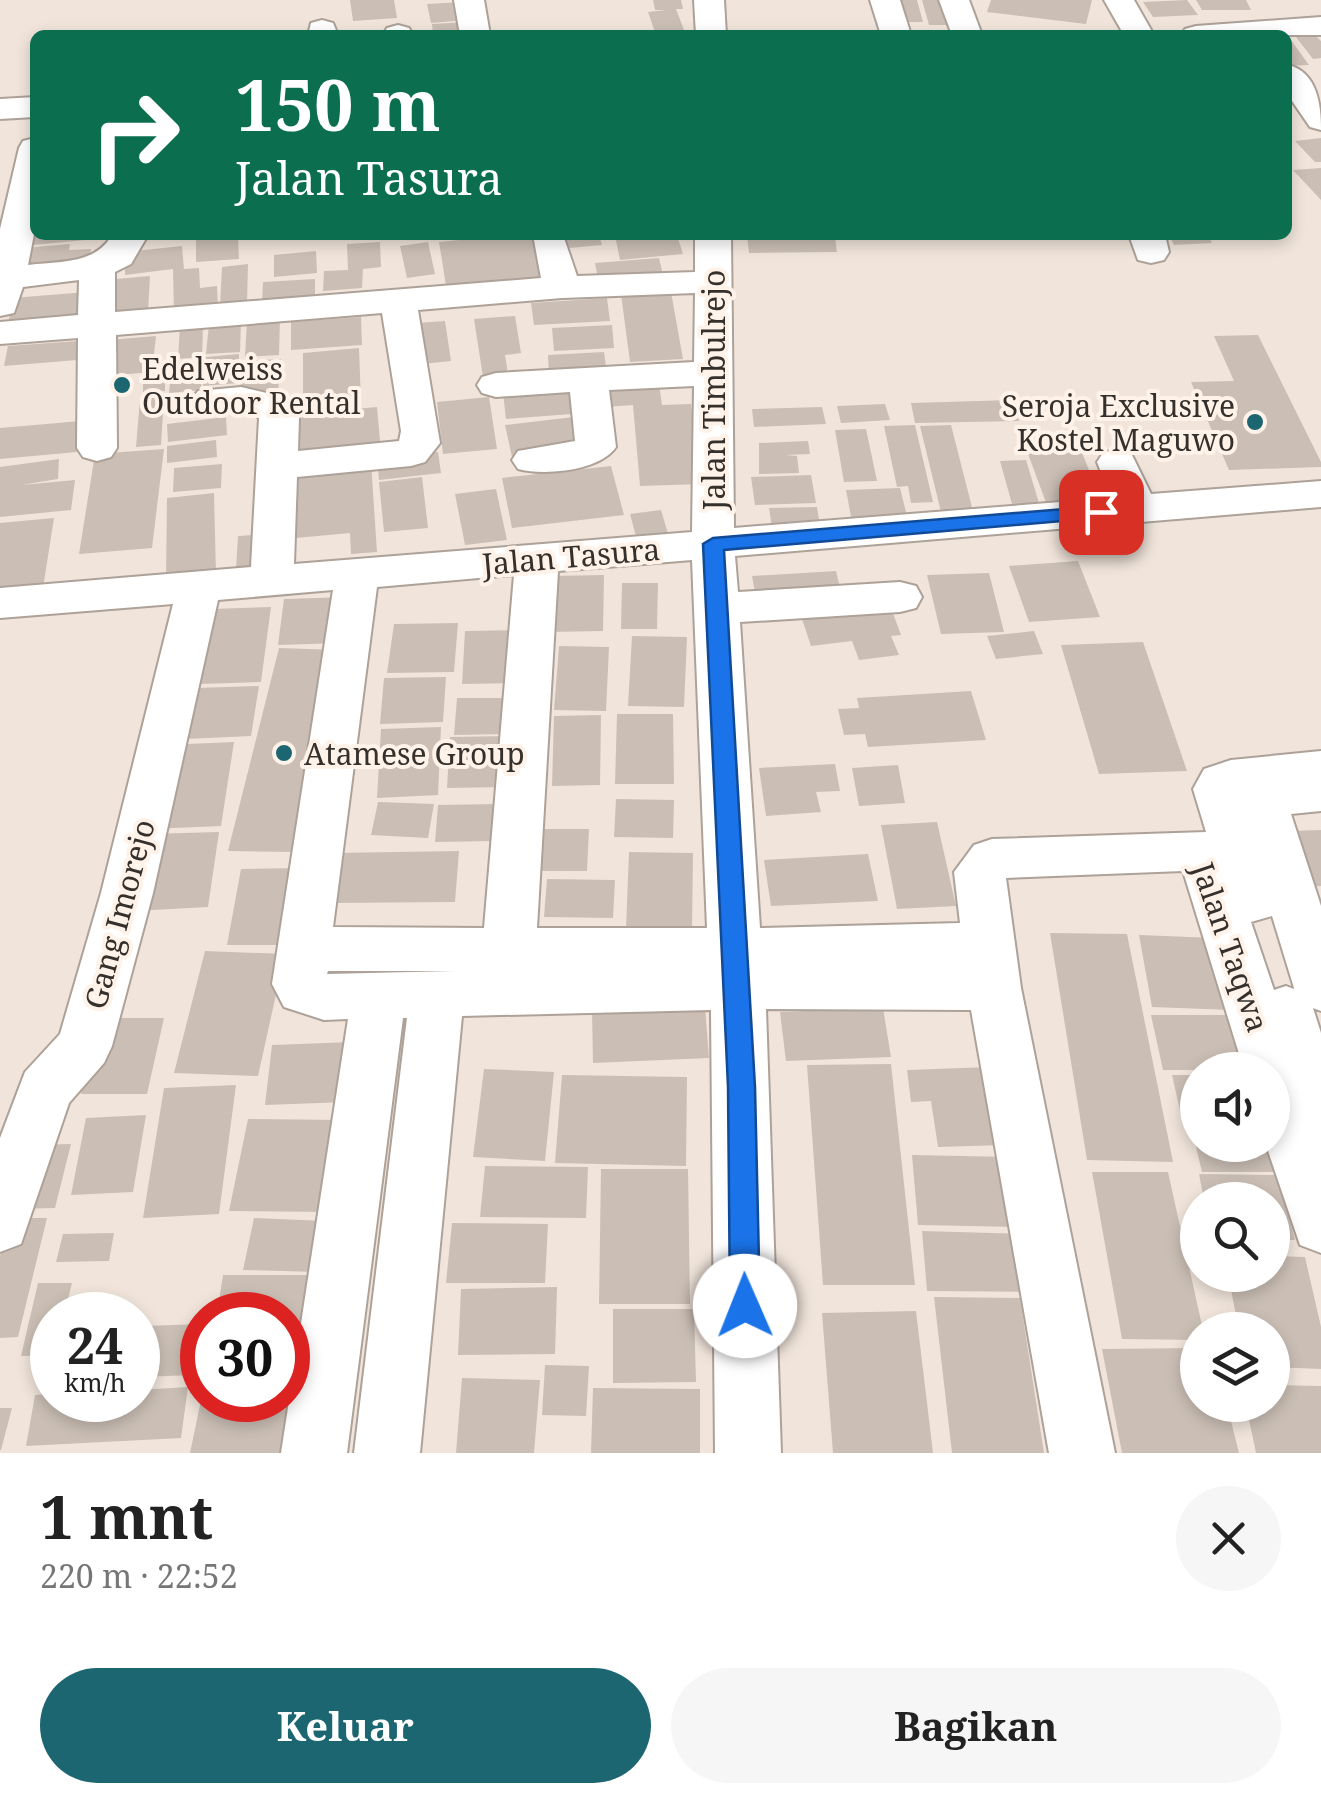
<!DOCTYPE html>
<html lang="id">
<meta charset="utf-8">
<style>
body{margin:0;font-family:"Noto Serif",serif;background:#f6f6f6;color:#222;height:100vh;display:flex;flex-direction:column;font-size:38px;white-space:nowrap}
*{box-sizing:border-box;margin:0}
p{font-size:32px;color:#767676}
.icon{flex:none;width:55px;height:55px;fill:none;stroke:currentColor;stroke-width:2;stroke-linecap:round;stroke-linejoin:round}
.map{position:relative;height:1453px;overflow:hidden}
.details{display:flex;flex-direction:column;background:#fff;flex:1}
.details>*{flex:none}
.guide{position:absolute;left:30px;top:30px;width:1262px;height:210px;border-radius:15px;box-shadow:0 5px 15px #0003;background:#0b6e4f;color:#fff;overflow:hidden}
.buttons{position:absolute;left:1180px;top:1052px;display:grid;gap:20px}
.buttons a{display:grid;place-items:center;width:110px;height:110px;border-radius:50%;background:#fff;box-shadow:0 5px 15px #0003;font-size:50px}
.speed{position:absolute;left:30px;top:1292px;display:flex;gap:20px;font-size:50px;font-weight:700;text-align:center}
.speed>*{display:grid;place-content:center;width:130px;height:130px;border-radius:50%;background:#fff;box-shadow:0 5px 15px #0003;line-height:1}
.speed small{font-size:25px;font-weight:400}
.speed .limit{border:15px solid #d22;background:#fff;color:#111}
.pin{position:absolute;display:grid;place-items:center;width:85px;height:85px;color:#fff;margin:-42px;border-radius:20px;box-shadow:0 5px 15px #0006}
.me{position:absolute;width:110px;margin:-55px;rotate:359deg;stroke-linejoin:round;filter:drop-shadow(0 0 8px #0008)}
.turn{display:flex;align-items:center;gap:35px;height:210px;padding:0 40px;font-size:45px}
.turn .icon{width:130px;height:130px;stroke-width:2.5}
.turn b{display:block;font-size:70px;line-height:85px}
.round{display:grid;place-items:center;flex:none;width:105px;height:105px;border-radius:52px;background:#f6f6f6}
.overview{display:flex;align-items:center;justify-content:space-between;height:170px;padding:0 40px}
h1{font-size:60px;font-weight:700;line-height:75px}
.button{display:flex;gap:20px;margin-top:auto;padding:20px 40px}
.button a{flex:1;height:115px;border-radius:60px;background:#1c6672;color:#fff;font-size:40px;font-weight:700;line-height:115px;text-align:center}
.button a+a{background:#f6f6f6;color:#222}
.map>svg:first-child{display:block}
</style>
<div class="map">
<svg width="1321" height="1453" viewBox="0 0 1321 1453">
<rect width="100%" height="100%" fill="#f1e5db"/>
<g fill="#cbbfb5">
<path d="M350,0H394L397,18L353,21Z"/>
<path d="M653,0H681L683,9H676L686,35H656L648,12L666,10H655Z"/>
<path d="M897,0H917L923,22H902Z"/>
<path d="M922,0H947L954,25H929Z"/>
<path d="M991,0H1092L1086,24L987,12Z"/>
<path d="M1187,0L1198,15L1153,17L1143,2Z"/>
<path d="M1196,0H1246L1251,10H1202Z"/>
<path d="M462,2L466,20L431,23L427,4Z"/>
<path d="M466,22L468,35H433L432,24Z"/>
<path d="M1288,36L1309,65L1288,66Z"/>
<path d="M1316,36L1321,41V58L1313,59L1296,37Z"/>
<path d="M1321,138V162H1315L1295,141Z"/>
<path d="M1321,168V200L1293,170Z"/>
<path d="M35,229V235L106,238L23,246Z"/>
<path d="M511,235H540L550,282L447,292L439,242Z"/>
<path d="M556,235H599L602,245L559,249Z"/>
<path d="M615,235H677L683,254L620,260Z"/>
<path d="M747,235L835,238L837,252L749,253Z"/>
<path d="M1169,235H1208L1212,243L1174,245Z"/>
<path d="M238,237L239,259L196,262V240Z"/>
<path d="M380,242L381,267L363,269L362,288L323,291L324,271L348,270L347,244Z"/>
<path d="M428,242L435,274L407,278L400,246Z"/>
<path d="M70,244L69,250L91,249L89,264L19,270L23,248Z"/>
<path d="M182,246L184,269L199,268L200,288L217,286L218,309L174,314L173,269L125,275V252Z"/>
<path d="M316,251L317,273L274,277V255Z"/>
<path d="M659,258L664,279L599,284L595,263Z"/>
<path d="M248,264L247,303L220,306L222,267Z"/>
<path d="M150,276L148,312L101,317L104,280Z"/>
<path d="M315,279V298L262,302L263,282Z"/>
<path d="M87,292L84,319L8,325L12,298Z"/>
<path d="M671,292L683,359L630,362L621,294Z"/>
<path d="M607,298L610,321L534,325L531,303Z"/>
<path d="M515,316L521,353L505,355L508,374L483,377L474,319Z"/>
<path d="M361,317L362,345L291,350V322Z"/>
<path d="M280,318L279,355L245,357L247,320Z"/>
<path d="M241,321L240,352L206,354L209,324Z"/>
<path d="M445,321L451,361L422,364L417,323Z"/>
<path d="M203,325L202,357L178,359L180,326Z"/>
<path d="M612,325L614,348L554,351L552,328Z"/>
<path d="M1258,335L1321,462V467L1229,470L1191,382L1234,381L1214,336Z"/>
<path d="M156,336L152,372L103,376L108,340Z"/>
<path d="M92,340L89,359L4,366L8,346Z"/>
<path d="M359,348L361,402L303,407V353Z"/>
<path d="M604,352L607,374L549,377L548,355Z"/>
<path d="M239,354L238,383L203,386L206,357Z"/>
<path d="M281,359L278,392L240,395L243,361Z"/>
<path d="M203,361L201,390L169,393L172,363Z"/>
<path d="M165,373V391L143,394V376Z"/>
<path d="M658,377L662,405L691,404L701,484L640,486L633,405L605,407L603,380Z"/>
<path d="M568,388L572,414L506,419L503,393Z"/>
<path d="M164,397L161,445L136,447L140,399Z"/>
<path d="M489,397L497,449L443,454L437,402Z"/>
<path d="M1012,400L1019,421L915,423L911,403Z"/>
<path d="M885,404L890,420L841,423L837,406Z"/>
<path d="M377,407L381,452L294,460L293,415Z"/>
<path d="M822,407L826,424L754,427L752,409Z"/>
<path d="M582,416L591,447L512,457L505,425Z"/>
<path d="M226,417L227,435L168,442L167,424Z"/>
<path d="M92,420L88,451L0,459V428Z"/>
<path d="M915,425L933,502L911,503L908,486L897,487L884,426Z"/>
<path d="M951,425L974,515L942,516L920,426Z"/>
<path d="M866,429L877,481L844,482L835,430Z"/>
<path d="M216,440L217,457L167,463V446Z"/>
<path d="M808,441L810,454L786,455L797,456L799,473L759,474V443Z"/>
<path d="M1080,448L1103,504L1048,508L1027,451Z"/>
<path d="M164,449L152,548L79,554L95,454Z"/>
<path d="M438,452L441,473L379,480L377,458Z"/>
<path d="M59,459L58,479L21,485L75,480L71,510L0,517V467Z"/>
<path d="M1026,460L1039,503L1012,504L1000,461Z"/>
<path d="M371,462L377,552L351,554L350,533L296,538L294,469Z"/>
<path d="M222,464L221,488L173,492L174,468Z"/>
<path d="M611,466L624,515L512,528L502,478Z"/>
<path d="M811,475L816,503L755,505L751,477Z"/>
<path d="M422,477L428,528L384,532L379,482Z"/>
<path d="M900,488L908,520L852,522L846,490Z"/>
<path d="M496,489L507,540L465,545L455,494Z"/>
<path d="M214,493L216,574L166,581L167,498Z"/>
<path d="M817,507L821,533L773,534L769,508Z"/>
<path d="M661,510L669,537L637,540L630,514Z"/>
<path d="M54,518L43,588L0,592V523Z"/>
<path d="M267,534L266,566L236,569L238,536Z"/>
<path d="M1078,561L1100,617L1029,622L1009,566Z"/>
<path d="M836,571L841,592L756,598L752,576Z"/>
<path d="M989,573L1004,632L941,634L927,575Z"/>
<path d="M604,575L603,631L548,632L551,576Z"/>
<path d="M622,583H658L657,629H621Z"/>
<path d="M347,597L342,643L278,645L284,599Z"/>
<path d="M888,600L901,635L891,636L899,655L859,660L852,641L811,646L799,610Z"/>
<path d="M271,607L261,682L199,684L212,609Z"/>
<path d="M458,623L454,672L387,673L394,624Z"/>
<path d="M519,630L517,683L462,684L465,631Z"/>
<path d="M1034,631L1043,654L996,659L987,636Z"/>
<path d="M632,636L687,637L684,707L628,706Z"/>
<path d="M1143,642L1187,771L1099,774L1061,645Z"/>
<path d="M559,646L609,647L606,711L554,710Z"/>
<path d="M279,648L338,650L294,852L228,851Z"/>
<path d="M446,677L443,722L380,724L384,678Z"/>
<path d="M259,686L251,736L187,739L196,688Z"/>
<path d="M971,691L986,740L868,747L865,734L844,735L838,709L859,708L857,698Z"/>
<path d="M457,698H509L507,734L454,735Z"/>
<path d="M617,714H673L674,784H615Z"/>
<path d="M601,715L600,785L552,786L554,716Z"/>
<path d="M441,727L438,795L377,798L381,729Z"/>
<path d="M509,736L506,787L447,788L450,737Z"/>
<path d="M234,742L221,826L149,829L165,745Z"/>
<path d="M835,764L840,791L816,792L821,812L766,816L759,768Z"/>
<path d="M898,765L905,803L859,806L852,768Z"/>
<path d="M616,799L674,800L673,838L614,837Z"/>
<path d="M378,802L434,804L428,838L371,835Z"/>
<path d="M497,804L495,841L435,842L438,805Z"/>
<path d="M937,822L956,906L897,909L881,825Z"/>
<path d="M537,829H589L587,871H534Z"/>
<path d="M1321,830V886L1311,887L1290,831Z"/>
<path d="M219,832L208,907L134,911L149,834Z"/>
<path d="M459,851L455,902L328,903L333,853Z"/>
<path d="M629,852L693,853L692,930L626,929Z"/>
<path d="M868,854L878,901L771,906L764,860Z"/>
<path d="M300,868L287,945H227L241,869Z"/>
<path d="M547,879L615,880L613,918L544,917Z"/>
<path d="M1050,933L1127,934L1173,1162L1087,1160Z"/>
<path d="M1139,935L1216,938L1231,1010L1152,1007Z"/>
<path d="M205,951L285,954L258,1076L174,1073Z"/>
<path d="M705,1007L709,1058L593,1063L592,1011Z"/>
<path d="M883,1008L891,1057L786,1061L780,1012Z"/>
<path d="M1151,1015H1241L1255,1070H1163Z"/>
<path d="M100,1018H164L147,1094H81Z"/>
<path d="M352,1042L347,1102L265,1105L272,1045Z"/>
<path d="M891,1064L915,1285H823L807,1065Z"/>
<path d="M989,1067L1004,1145L938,1147L931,1101L911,1102L907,1070Z"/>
<path d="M484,1069L554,1072L545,1161L473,1157Z"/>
<path d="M562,1075L687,1077L686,1166L555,1163Z"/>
<path d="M1172,1075H1198V1115H1181Z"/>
<path d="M236,1085L219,1214L143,1218L164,1088Z"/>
<path d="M146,1115L133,1192L71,1195L86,1118Z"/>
<path d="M248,1119L341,1120L327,1212L229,1211Z"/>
<path d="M1190,1122H1198V1145H1272L1287,1172H1202Z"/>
<path d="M71,1144L55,1208L16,1209L33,1145Z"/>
<path d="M912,1155L1011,1157L1020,1227L918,1225Z"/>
<path d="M485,1166L588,1167L586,1218L480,1217Z"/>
<path d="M601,1169H688L690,1304H599Z"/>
<path d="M1092,1172H1168L1203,1330H1198V1340L1122,1339Z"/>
<path d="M1199,1174L1279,1175L1295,1240H1272V1200H1204Z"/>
<path d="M10,1218H47L18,1337L0,1338V1256Z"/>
<path d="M254,1218L326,1221L317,1272L243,1270Z"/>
<path d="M452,1223L548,1224L545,1283H446Z"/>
<path d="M922,1231L1025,1234L1032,1292L927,1291Z"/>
<path d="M114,1233L109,1261L56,1262L63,1234Z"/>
<path d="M1272,1256L1305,1257L1321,1327V1369L1272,1367V1330H1239L1228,1275H1272Z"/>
<path d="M223,1275H332L308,1453H190L201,1400H288V1315H217Z"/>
<path d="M38,1283H72L64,1315H52V1355L21,1356Z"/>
<path d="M557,1287L555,1354L458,1355L461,1289Z"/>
<path d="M934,1297L1020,1298L1044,1453H952Z"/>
<path d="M613,1309H694L696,1382L613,1383Z"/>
<path d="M916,1311L933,1453H833L822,1313Z"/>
<path d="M202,1324L195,1375L138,1377L143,1326Z"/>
<path d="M1198,1348V1405H1227L1239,1453H1122L1102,1349Z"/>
<path d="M545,1365L589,1366L586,1416L542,1415Z"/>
<path d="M462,1378L540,1380L534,1453H456Z"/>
<path d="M1272,1385L1321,1386V1453H1256L1246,1405H1272Z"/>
<path d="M188,1387L181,1438L26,1446L35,1395L52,1394V1400H138V1390Z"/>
<path d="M593,1388L700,1389V1453H591Z"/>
<path d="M0,1408H12L1,1450H0Z"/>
</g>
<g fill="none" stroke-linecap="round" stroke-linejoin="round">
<g stroke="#ada198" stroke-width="4">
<g id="minor">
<path d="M454,0H484L490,35H460Z"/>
<path d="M694,0H724L726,35H696Z"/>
<path d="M870,0H900L911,35H881Z"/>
<path d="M939,0H969L982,35H952Z"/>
<path d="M1104,0H1134L1154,35H1124Z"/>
<path d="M1321,17V35H1181L1185,29L1196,26Z"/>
<path d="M322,20L333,23L338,35H308L311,23Z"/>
<path d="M398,25L409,28L413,35H383L387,28Z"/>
<path d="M1288,65C1317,72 1321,104 1321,130L1310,127L1288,95Z"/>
<path d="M35,97V117L0,119V99Z"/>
<path d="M35,138V229L28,265C59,261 95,265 112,235H148L131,264L115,272V312L541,278L533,235H563L577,276L695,272V235H731L734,528L1111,498L1097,462L1103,453L1117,449L1131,453L1151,494L1321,481V507L735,556L738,592L900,582L916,586L922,597L916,608L900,612L740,622L760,928L960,923L954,872L974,845L992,839L1206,832L1193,789L1204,769L1231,760L1321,751V811L1291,814L1321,906V1011L1313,1008L1321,1033V1253L1300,1245L1266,1145H1272V1070H1244L1183,871L1006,878L1021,988L1115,1453H1049L971,1010L766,1009L781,1453H715L711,1010L462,1016L420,1453H354L407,1018H403L347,1453H281L348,1019L324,1020L284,1007L272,984L333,590L218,600L153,893L112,1046L104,1063L69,1103L21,1244L0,1252V1138L25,1072L60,1034L101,893L173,604L0,618V588L251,567L259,418L250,412L198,407L192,399L198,391L241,387L283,397L299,418L298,451L399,441L401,431L382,313L116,335L117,448L111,457L97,461L83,457L77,448L78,338L0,344V322L78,315L79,280L23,287L14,313L0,316V229L19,148L23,141ZM695,293L694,362L496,373L482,377L477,385L482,393L496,397L570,392L575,441L518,451L512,460L518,469C544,476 600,471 616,447L609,390L694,386L692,532L294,564L297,477L411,466L425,462L440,443L418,310L562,298ZM692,560L707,928H537L558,571ZM514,575L484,928L333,927L377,587ZM1272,916L1294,988V989L1286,986L1274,990L1251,922ZM328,971H454L327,974Z"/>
<path d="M1129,235H1165L1169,252L1164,260L1151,263L1138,260Z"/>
</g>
</g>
<use href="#minor" fill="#fff" fill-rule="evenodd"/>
</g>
<path fill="#1a73e8" stroke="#114b97" stroke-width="2.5" d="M1101,506L1111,512L1108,517L724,550L755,1087L760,1306L756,1317L745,1321L735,1317L730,1306L728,1087L703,544L713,538Z"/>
<g fill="#1c6672" stroke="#fff2e8" stroke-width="4">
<circle cx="122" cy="385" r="10"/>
<circle cx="1255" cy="422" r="10"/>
<circle cx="284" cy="753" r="10"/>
</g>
<g text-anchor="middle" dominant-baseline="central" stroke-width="8" stroke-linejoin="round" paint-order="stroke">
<g font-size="30" fill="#35302c" stroke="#fff2e8" text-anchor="start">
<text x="142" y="368">Edelweiss<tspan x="142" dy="34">Outdoor Rental</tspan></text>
<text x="1235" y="405" text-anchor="end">Seroja Exclusive<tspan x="1235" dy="34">Kostel Maguwo</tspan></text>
<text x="304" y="753">Atamese Group</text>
</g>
<g font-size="30" fill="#35302c" stroke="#fff2e8">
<text transform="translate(713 390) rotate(-90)">Jalan Timbulrejo</text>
<text transform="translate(571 556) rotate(-5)">Jalan Tasura</text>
<text transform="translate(119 914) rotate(-75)">Gang Imorejo</text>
<text transform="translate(1231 947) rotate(71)">Jalan Taqwa</text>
</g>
</g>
</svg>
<div class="buttons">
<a><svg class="icon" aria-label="sound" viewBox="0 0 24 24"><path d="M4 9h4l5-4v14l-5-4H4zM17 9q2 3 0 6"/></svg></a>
<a><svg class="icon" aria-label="search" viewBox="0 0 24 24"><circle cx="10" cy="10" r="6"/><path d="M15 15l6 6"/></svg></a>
<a><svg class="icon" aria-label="layers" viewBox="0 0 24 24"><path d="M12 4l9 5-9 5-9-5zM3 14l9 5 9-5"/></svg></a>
</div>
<div class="speed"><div>24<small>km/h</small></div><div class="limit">30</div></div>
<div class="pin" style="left:1101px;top:512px;background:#d93025"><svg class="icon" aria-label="arrive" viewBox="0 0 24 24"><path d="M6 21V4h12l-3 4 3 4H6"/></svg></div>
<svg class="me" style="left:745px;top:1306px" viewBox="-20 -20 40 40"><circle r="19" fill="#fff"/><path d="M0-13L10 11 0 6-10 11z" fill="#1a73e8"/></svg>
<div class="guide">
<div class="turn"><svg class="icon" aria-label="right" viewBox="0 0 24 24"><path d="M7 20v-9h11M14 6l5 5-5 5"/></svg><div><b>150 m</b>Jalan Tasura</div></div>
</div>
</div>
<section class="details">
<div class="overview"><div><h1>1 mnt</h1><p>220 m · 22:52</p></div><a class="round"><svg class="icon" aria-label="close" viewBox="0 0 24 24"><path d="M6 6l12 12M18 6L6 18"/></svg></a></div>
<div class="button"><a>Keluar</a><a>Bagikan</a></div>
</section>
